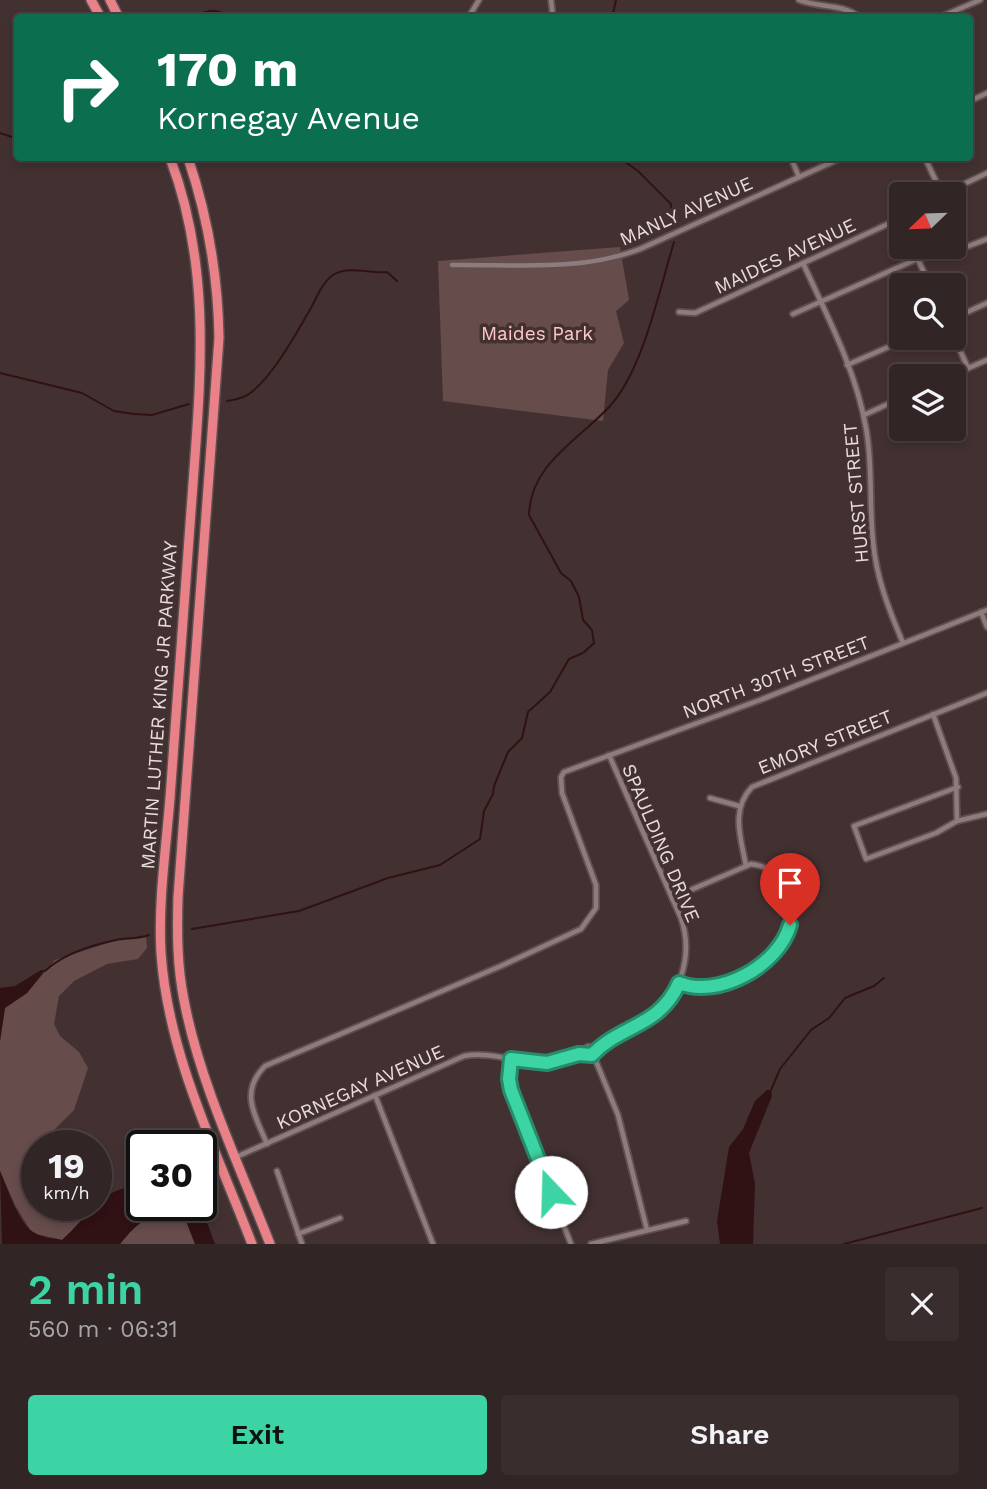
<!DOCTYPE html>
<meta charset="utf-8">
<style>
body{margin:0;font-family:"Work Sans",sans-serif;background:#3a2d2e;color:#f1f3f6;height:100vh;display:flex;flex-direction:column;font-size:26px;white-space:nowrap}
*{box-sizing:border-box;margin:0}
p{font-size:23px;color:#a8a5a7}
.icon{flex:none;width:38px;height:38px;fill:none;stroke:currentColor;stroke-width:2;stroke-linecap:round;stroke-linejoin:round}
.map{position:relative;height:1244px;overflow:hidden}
.side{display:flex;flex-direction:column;background:#322526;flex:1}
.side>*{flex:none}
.banner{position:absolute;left:14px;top:14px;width:959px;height:147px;border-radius:7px;box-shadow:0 4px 10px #0003,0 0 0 2px #4d4243;background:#0b6e4f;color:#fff;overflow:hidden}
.needle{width:46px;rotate:247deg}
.controls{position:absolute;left:889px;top:182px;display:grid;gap:14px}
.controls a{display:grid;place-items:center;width:77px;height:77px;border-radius:7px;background:#322526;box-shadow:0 4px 10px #0003,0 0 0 2px #4d4243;font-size:35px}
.speed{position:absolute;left:21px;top:1130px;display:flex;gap:14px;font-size:35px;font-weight:700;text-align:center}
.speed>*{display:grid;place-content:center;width:91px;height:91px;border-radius:50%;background:#322526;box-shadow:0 4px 10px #0003,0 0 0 2px #4d4243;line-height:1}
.speed small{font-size:18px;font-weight:400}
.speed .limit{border:4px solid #111;border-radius:10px;background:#fff;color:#111}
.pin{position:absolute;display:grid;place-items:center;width:60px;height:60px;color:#fff;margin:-72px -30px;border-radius:50% 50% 50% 0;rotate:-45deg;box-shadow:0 0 7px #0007}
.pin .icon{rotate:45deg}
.me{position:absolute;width:77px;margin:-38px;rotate:339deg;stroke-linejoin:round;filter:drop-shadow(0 0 5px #0008)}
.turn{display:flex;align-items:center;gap:24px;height:147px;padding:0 28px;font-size:32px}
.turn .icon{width:91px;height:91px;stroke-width:2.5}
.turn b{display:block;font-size:49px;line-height:60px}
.round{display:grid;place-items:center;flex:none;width:74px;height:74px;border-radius:7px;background:#3a2d2e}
.summary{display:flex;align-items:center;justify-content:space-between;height:119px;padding:0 28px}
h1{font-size:42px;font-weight:600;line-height:52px;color:#3cd4a4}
.primary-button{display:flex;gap:14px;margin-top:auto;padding:14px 28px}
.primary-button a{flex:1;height:80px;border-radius:7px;background:#3cd4a4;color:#111;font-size:28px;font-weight:600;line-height:80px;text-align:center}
.primary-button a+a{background:#3a2d2e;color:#f1f3f6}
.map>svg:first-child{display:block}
</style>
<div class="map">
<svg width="987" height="1244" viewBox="0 0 987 1244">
<rect width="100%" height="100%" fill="#433132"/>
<g fill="#674c4c">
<path d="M620,247L629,300L616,311L624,343L608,370L603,421L443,401L438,261Z"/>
<path d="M146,936L147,948L138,959L107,964L74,981L59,996L54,1024L60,1036L79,1052L88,1068L74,1110L51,1133L44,1146H37V1206H94L82,1222L62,1240L32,1233L15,1205L0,1171V1041L5,1008L27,993L55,960L117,940Z"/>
<path d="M175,1213L186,1221L195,1244H120C139,1221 145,1216 175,1213Z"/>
</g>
<g fill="#301114">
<path d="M41,970H45L27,993L5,1008L0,1041V988L15,986Z"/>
<path d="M767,1090H771L772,1096L749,1153L755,1184L753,1244H720L717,1221L729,1147L743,1129L755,1101Z"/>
<path d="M0,1171C7,1187 19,1225 35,1233C43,1238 54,1238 62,1240C90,1215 101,1186 142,1186V1206H201L215,1244H195L186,1221L175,1213C145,1216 139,1221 120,1244H2Z"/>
</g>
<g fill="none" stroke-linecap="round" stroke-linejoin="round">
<g stroke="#301114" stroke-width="2">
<path d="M192,18C207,9 217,8 231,18"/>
<path d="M612,18L616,0"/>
<path d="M0,133L18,139"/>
<path d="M620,158L638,171L671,204L673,227"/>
<path d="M0,373L82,393L114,411L134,414L152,415L189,404"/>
<path d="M227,401C232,400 239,399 243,397C267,388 299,329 312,306C317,296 323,282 333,275C348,265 370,274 387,272L397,281"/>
<path d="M192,929L299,911L388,878L440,865L480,839L484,811L493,794L494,786L508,752L522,738L528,712L550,692L569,659L583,653L594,643L592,630L583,620L579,597L571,581L561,573L529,515C530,464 579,440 610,406C643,370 659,291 674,242"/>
<path d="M45,971C62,955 92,945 116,940C127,938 138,939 149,935"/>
<path d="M771,1090L780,1069L811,1030L829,1018L845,998L874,986L884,978"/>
<path d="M844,1244L982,1208"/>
</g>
<g stroke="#5e5051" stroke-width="8">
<g id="street">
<path d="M551,0L553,18"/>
<path d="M799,0C818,8 844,3 860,18"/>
<path d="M468,18L479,0"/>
<path d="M938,18L980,0"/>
<path d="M970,101L987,93"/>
<path d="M791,158L799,177"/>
<path d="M925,158L942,194"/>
<path d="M943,194L987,173"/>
<path d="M912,247L930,285"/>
<path d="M803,263C827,316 856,370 866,428C873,465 869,504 873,541C876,577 889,610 903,643"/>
<path d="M452,265C515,264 580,272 640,249L841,158"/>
<path d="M679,312L695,313L901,218"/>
<path d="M793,314L917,259L966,247L987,239"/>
<path d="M954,318L987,303"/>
<path d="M954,337L968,368"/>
<path d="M847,365L909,338"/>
<path d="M950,376L987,360"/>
<path d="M864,415L901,398"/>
<path d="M981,612L987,627"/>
<path d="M933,714L956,778L957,821"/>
<path d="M958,787L854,826L866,859L936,833L957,821L987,814"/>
<path d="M710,798L739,806"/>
<path d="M746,866C741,838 730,810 752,787L987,693"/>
<path d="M672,898L751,864C800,870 804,924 774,955C764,966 750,972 737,978C717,986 700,992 679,983"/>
<circle cx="589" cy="1051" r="4.5"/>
<path d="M593,1052C609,1039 628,1033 645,1023C680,1001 694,956 681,918L609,755"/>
<path d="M593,1054L618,1115L647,1230"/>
<path d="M511,1059L509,1079L511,1090L571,1244"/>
<path d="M375,1095L433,1244"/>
<path d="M267,1144C255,1115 239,1092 265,1066L501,966L581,929L596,908V885L562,793L561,777L564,772L760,700L987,610"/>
<path d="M236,1157L464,1056C504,1048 550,1081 585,1049"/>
<path d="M277,1171L302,1244"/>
<path d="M298,1234L340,1218"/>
<path d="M591,1244L686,1221"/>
</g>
</g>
<g stroke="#5e5051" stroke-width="12">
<g id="highway">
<path d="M91,0L101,18"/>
<path d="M110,0L119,18"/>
<path d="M170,158C209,260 202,364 194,470C186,580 178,689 170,798C166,849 158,902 161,953C168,1055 216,1150 252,1244"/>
<path d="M188,158C208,217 218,275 219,338L178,897C177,932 177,966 184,1000C199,1081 240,1167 270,1244"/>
</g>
</g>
<use href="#street" stroke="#907b7c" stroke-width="4.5"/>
<use href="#highway" stroke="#e88288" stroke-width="9"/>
</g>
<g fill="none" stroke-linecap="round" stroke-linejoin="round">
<g stroke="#278a6b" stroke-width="18">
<path id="route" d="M551,1192L511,1090L509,1079L511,1059L547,1063L579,1054L592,1055C621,1024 659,1028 679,983C719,999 779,965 790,925"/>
</g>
<use href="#route" stroke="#3cd4a4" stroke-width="12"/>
</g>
<g text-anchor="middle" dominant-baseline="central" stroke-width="7" stroke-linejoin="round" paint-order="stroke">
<g font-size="19" fill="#e8dddd" stroke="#433132">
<text transform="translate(686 211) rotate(-24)">MANLY AVENUE</text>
<text transform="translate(785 256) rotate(-25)">MAIDES AVENUE</text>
<text transform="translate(856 493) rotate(-95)">HURST STREET</text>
<text transform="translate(776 677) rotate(-21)">NORTH 30TH STREET</text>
<text transform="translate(159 705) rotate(-86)">MARTIN LUTHER KING JR PARKWAY</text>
<text transform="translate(825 742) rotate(-22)">EMORY STREET</text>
<text transform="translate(661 843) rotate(67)">SPAULDING DRIVE</text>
<text transform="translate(360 1087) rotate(-24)">KORNEGAY AVENUE</text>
</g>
<g font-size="19" fill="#ffc7c8" stroke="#433132">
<text x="537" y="333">Maides Park</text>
</g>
</g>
</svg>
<div class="controls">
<a><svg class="needle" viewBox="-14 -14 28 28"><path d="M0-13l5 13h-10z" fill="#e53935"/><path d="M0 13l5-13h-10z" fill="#a8a5a7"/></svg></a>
<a><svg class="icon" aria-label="search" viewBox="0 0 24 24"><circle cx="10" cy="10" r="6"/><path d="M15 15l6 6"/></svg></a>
<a><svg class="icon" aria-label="layers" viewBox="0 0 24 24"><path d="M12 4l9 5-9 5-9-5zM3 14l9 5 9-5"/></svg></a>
</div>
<div class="speed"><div>19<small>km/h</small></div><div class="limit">30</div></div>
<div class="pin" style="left:790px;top:925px;background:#d93025"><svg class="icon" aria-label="arrive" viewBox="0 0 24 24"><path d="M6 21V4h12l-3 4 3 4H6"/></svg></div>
<svg class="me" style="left:551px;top:1192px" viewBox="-20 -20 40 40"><circle r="19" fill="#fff"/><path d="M0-13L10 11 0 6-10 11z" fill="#3cd4a4"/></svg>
<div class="banner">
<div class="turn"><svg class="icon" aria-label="right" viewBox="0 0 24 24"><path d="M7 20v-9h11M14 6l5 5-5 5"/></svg><div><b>170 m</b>Kornegay Avenue</div></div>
</div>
</div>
<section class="side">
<div class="summary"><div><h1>2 min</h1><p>560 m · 06:31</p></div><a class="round"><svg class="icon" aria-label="close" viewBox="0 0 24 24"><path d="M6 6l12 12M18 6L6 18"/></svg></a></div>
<div class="primary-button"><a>Exit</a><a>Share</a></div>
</section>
